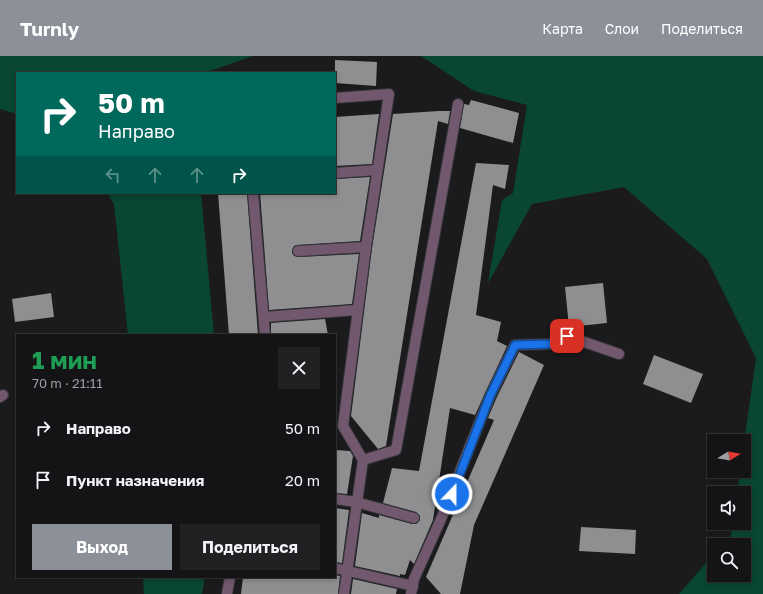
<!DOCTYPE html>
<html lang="ru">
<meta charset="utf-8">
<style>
body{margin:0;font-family:"Golos Text",sans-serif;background:#212123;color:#f1f3f6;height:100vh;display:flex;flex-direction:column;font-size:15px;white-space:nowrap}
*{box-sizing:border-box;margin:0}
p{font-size:13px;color:#9d9ea1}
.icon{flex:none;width:22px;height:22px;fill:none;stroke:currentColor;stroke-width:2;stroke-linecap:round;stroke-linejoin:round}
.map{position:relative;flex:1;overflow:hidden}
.drawer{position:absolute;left:16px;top:278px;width:320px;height:244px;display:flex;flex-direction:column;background:#141416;border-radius:0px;box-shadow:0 2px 6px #0003,0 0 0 1px #333335}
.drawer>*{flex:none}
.guide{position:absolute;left:16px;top:16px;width:320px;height:122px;border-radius:0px;box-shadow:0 2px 6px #0003,0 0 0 1px #333335;background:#00695c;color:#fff;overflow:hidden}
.needle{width:26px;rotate:79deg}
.fabs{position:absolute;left:707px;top:378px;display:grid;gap:8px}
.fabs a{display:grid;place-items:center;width:44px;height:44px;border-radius:0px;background:#141416;box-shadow:0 2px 6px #0003,0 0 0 1px #333335;font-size:20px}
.pin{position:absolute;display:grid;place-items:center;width:34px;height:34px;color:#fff;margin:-17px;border-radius:8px;box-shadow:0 2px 6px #0006}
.me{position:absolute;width:44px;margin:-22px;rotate:22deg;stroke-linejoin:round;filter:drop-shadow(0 0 3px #0008)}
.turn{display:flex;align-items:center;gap:14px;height:84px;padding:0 16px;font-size:18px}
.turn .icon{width:52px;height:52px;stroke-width:2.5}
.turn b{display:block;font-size:28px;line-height:34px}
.lanes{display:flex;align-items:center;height:38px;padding:0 16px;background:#0003;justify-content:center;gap:20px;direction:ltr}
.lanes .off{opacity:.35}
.round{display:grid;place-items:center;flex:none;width:42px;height:42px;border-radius:0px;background:#212123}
.head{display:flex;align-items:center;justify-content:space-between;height:68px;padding:0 16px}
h1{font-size:24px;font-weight:700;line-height:30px;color:#1e9e55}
.cta{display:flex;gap:8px;margin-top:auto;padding:8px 16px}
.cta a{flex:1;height:46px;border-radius:0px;background:#8c9099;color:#fff;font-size:16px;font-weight:700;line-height:46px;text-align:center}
.cta a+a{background:#212123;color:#f1f3f6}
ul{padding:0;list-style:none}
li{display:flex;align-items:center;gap:12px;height:52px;padding:0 16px}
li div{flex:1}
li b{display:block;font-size:15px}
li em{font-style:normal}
header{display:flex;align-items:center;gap:24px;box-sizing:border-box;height:56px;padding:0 20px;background:#8c9099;color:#fff}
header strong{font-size:19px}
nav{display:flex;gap:22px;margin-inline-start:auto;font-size:14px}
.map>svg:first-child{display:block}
</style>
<header>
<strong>Turnly</strong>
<nav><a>Карта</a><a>Слои</a><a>Поделиться</a></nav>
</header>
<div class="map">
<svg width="763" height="538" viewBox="0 0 763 538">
<rect width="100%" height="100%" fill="#1b1b1d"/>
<g fill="#094732">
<path d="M0,0H253L204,17H17V58L0,53Z"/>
<path d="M421,0H763V538H679L714,498V519H744V489H722L731,479L733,467H744V437H737L740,415H744V387L756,302L707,203L624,131L532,148L488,227L502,144L513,137L527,49L474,35Z"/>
<path d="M107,137H201L214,279H128L114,148Z"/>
<path d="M143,521H205L202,538H144Z"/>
</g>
<g fill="#8f8f92">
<path d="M335,4L377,6L376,30L335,27Z"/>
<path d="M471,44L519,57L513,87L460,72L464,48L469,49Z"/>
<path d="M439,55H450L448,68L438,65L386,390L378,393L351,360L372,192L393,58Z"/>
<path d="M379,58L372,108L335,110V61Z"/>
<path d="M476,107L509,109L505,133L493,129L476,259L501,266L497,285L507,290L475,359L450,352L433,464L414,508L410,504L405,519L400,518V520L355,510L362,457L379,462V459L412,468H416L420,464V460L416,456L383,447L392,412L419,415Z"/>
<path d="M370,121L360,185L298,189L294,190L292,195L293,199L298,201L359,198L352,248L269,254L260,137H335V123Z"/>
<path d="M218,137H247L258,279H229Z"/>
<path d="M603,227L607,267L569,271L565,231Z"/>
<path d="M51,237L54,261L15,266L12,243Z"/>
<path d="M325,263L328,279H271V267Z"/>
<path d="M519,296L544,309L474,469L460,538H441L426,521L494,364L488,362L496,343Z"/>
<path d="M654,299L703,318L691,347L643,328Z"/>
<path d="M335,394L350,395L353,400L347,438L335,437Z"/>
<path d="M335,452L349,454L342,507L335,506Z"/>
<path d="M581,471L636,474L635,498L579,495Z"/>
<path d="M335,519L340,520L338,538H241L243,521H335Z"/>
<path d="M353,523L397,533L396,538H351Z"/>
</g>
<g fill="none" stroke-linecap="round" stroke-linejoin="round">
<g stroke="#373739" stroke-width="12">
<g id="lane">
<path d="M335,42L389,38L366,191L343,370L363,404"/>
<path d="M335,117L377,114"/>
<path d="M253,137L265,279"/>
<path d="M298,195L366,191"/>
<path d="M264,261L357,254"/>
<path d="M0,341L3,339"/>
<path d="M335,443L356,446L414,462"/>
<path d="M335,512L413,530"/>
<path d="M227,538L230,521"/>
<path d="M344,538L363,404L396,394L458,48"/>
<path d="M411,538L414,523L441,463L490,340L515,289L550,288L567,280L619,298"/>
</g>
</g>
<use href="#lane" stroke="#71586e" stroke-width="10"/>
</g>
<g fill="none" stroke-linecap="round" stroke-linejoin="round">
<g stroke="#114b97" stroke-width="10">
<path id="route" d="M452,438L490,340L515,289L550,288L567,280"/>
</g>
<use href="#route" stroke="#1a73e8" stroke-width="7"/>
</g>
</svg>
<div class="fabs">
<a><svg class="needle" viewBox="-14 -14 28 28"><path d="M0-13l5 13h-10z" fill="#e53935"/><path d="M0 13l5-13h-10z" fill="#9d9ea1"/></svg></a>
<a><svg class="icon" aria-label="sound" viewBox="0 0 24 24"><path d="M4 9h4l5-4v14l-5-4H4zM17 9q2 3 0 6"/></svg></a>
<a><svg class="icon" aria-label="search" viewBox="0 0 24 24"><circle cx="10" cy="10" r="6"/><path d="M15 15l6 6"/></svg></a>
</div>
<div class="pin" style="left:567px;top:280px;background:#d93025"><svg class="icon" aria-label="arrive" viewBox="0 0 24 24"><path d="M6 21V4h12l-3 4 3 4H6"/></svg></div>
<svg class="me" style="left:452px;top:438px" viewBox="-20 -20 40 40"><circle r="17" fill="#1a73e8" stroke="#fff" stroke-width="3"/><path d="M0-11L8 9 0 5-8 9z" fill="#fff"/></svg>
<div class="guide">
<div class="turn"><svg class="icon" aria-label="right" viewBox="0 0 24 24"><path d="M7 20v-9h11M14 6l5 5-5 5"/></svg><div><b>50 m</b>Направо</div></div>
<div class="lanes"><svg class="icon off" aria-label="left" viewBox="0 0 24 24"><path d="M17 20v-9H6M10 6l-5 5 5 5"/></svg><svg class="icon off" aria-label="ahead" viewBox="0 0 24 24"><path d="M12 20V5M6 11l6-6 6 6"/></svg><svg class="icon off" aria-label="ahead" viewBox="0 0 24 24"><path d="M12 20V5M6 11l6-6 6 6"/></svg><svg class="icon" aria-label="right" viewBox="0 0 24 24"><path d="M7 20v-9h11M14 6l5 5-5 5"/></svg></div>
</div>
<section class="drawer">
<div class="head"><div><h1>1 мин</h1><p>70 m · 21:11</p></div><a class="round"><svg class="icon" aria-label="close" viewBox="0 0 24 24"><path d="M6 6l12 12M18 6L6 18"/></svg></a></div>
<ul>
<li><svg class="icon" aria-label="right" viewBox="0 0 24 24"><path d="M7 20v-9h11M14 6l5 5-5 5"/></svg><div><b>Направо</b></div><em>50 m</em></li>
<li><svg class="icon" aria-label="arrive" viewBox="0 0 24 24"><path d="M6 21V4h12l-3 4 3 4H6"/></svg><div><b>Пункт назначения</b></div><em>20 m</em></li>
</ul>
<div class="cta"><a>Выход</a><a>Поделиться</a></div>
</section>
</div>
